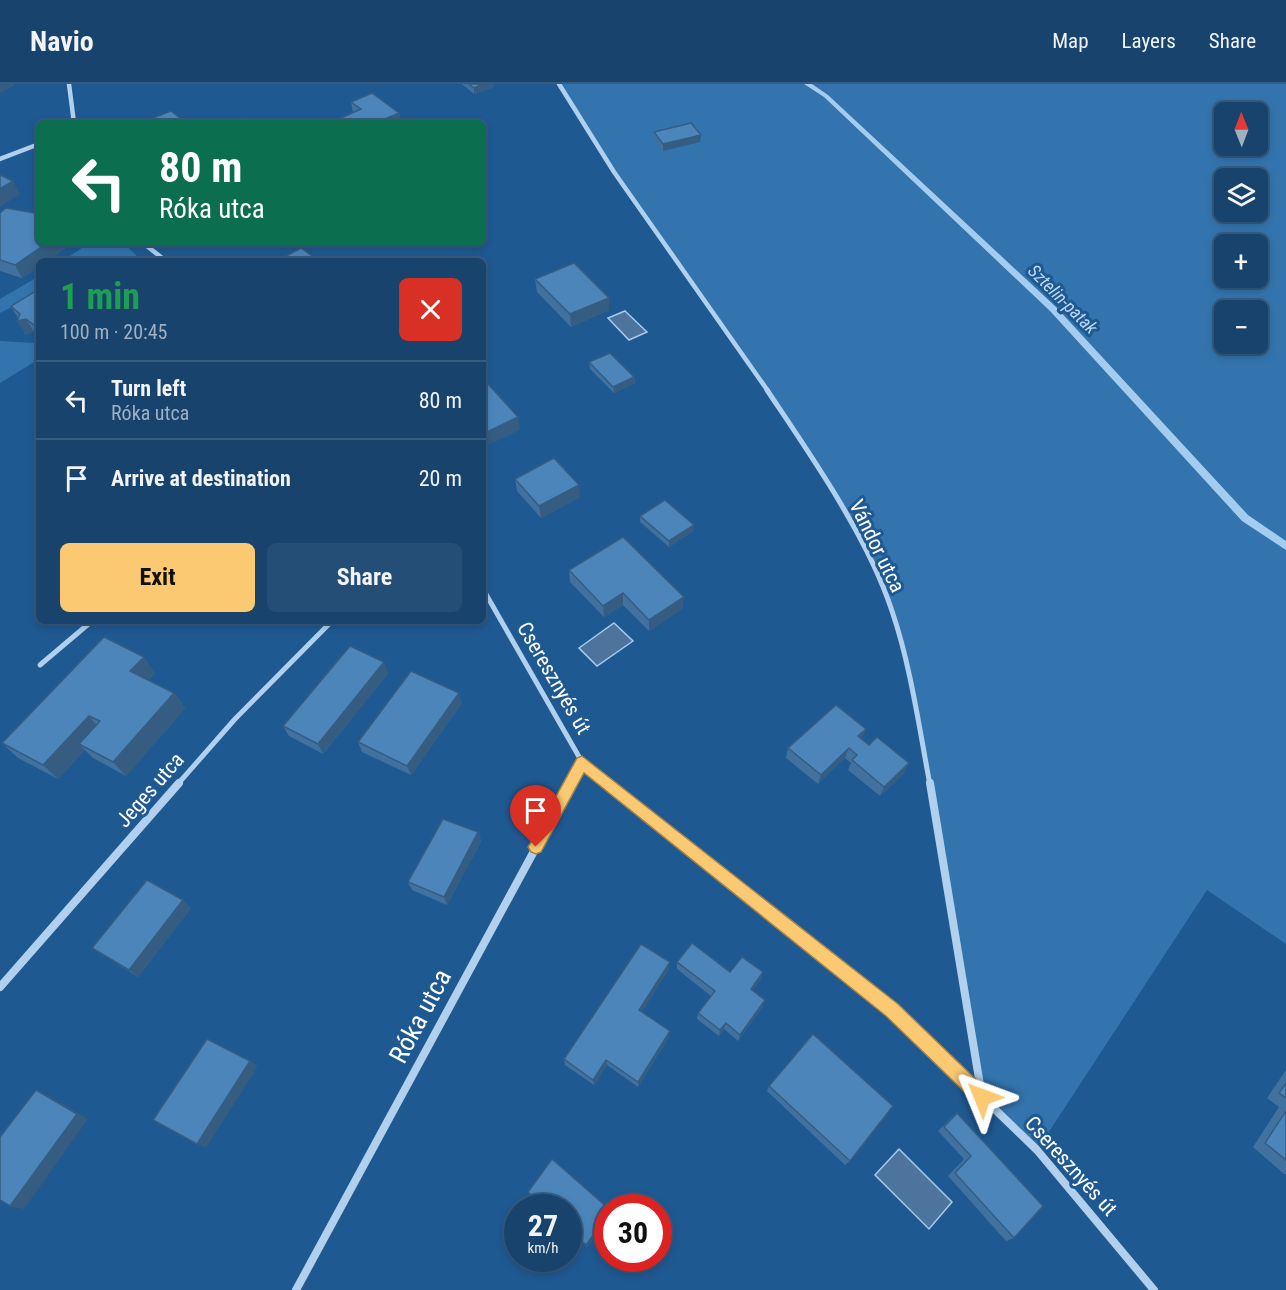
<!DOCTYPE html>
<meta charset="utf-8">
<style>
body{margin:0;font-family:"Roboto Condensed",sans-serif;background:#244e75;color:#f1f3f6;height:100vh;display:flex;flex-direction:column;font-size:22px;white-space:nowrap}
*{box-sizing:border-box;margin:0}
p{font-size:20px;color:#9eb0c2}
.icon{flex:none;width:33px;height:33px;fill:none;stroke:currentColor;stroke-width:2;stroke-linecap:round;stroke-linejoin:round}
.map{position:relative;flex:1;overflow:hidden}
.side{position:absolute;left:36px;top:174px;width:450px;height:366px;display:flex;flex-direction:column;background:#17436d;border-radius:9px;box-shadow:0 3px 9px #0003,0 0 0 2px #365c80}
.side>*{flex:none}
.hud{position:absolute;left:36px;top:36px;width:450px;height:126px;border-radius:9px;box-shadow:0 3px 9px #0003,0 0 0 2px #365c80;background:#0b6e4f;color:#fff;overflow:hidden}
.needle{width:39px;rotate:359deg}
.tools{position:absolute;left:1214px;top:18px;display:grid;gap:12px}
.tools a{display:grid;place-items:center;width:54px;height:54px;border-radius:9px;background:#17436d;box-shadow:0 3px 9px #0003,0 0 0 2px #365c80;font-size:30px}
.speed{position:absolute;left:504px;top:1110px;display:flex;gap:12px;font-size:30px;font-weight:700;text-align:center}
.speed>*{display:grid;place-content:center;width:78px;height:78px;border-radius:50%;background:#17436d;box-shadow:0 3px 9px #0003,0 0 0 2px #365c80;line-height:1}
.speed small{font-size:15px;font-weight:400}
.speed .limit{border:9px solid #d22;background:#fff;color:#111}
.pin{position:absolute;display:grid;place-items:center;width:51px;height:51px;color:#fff;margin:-62px -26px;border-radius:50% 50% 50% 0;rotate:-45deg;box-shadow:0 0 6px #0007}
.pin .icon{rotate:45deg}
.me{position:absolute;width:66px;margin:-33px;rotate:314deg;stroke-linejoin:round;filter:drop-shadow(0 0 4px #0008)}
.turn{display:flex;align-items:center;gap:21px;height:126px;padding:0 24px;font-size:27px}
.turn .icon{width:78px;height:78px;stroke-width:2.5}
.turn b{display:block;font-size:42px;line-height:51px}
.round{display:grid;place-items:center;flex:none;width:63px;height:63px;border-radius:9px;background:#244e75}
.summary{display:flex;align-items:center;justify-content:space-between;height:102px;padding:0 24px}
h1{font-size:36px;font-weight:700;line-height:45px;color:#1e9e55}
.cta{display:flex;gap:12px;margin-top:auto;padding:12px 24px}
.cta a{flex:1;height:69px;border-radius:9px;background:#fbc971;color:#111;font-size:24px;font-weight:700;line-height:69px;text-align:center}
.cta a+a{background:#244e75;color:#f1f3f6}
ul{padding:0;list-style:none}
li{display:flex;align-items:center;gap:18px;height:78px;padding:0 24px;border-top:2px solid #365c80}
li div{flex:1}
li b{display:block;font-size:22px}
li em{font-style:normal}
header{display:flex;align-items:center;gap:36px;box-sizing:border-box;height:84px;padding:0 30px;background:#17436d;border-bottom:2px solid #365c80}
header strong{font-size:28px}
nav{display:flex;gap:33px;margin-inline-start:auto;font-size:21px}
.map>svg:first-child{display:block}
</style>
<header>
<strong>Navio</strong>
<nav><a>Map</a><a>Layers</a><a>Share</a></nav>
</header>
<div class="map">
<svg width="1286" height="1206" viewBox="0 0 1286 1206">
<rect width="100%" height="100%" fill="#1f5991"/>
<g fill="#3374ae" fill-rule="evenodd">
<path d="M559,0H1286V860L1207,806L1037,1066L982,1013L941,761L898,549L873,482L806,365L621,102ZM1224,28H1257V62H1224ZM1224,94H1257V128H1224ZM1224,160H1257V194H1224ZM1224,226H1257V260H1224Z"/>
<path d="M83,159H123L136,171L134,177H62L85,162Z"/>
<path d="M39,192V209L0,229V215Z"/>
<path d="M0,257L34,259L39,263V275L0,299Z"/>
</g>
<g fill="#4d749c" stroke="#a4ccef" stroke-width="1.5">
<path d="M625,227L647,248L629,256L608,234Z"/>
<path d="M614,539L633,557L597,582L579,564Z"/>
<path d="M899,1065L952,1118L929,1145L875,1091Z"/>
</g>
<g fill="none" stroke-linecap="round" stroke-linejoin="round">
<path fill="#a4ccef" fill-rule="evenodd" d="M804,0H812L828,11L1056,223L1248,431L1286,457V466L1242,437L1050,227L824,13Z"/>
<g stroke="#b0d0ed" stroke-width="4.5">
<path d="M69,0L74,39"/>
<path d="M559,0L614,88L768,307"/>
<path d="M0,75L39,60"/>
<path d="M143,159L166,177"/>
</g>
<g stroke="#b0d0ed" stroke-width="5">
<path d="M767,306C811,372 867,451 892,527C911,583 919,643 930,701"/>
<path d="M483,505L582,678L610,701"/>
<path d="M40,581L92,537"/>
<path d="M177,701L235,635L332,537"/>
<path d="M570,701L582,678"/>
</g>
<g stroke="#b0d0ed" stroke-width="8">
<path d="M609,699L892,926L1037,1066L1154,1206"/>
<path d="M930,699L982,1013"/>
<path d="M0,903L179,699"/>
<path d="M296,1206L571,699"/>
</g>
</g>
<g fill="#41729f">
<path d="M462,0H493L494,3L474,10Z"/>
<path d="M351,18L399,29L401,39H342L341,34L353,29Z"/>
<path d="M654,48L701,51L700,58L663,67L654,54Z"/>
<path d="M0,129L39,159H73L47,177H39V183L22,194L0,187Z"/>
<path d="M535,195L609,226L571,243L537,208Z"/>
<path d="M39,205V252L34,248L25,250L18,234L11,222Z"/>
<path d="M589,278L634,293L635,299L614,309L590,285Z"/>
<path d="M515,395L580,413L541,434L517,407Z"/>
<path d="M640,432L693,447L669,463L640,438Z"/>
<path d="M569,486L683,524L649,547L623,521L604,533L570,498Z"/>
<path d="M155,589L148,596L174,609L185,624L126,692L93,674L85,666L58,695L18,674L2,659Z"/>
<path d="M388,589L323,670L289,652L283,642Z"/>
<path d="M462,619L411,691L362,668L358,658Z"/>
<path d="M862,656L904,689L880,712L848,686L851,679L845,674L818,700L786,674L788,664Z"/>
<path d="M478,748L481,757L447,821L412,806L408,798Z"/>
<path d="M191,824L138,893L103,871L92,864Z"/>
<path d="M677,878L730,888H763L761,895L753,906L763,922L738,957L724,945L719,952L697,935L698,929L711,912L677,885Z"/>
<path d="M669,885L641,928L669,953L638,1003L607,981L594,1001L565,981L564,975Z"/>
<path d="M1286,986V1090H1284L1253,1063L1279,1023L1267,1014Z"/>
<path d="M769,1002L850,1077L845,1081L767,1007Z"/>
<path d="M957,1029L1014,1154L1006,1157L948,1092L964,1075L938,1047L951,1034Z"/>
<path d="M528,1108L608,1124V1135L587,1163L568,1146V1124H544Z"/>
</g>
<g fill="#355d82">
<path d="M0,0H13L14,2L0,9Z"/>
<path d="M483,0H493L494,3L474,10V4Z"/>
<path d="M399,29L401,39H376Z"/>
<path d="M701,51L700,58L663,67V60Z"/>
<path d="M486,53L487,59L483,61V54Z"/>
<path d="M13,97L20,110L0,123V105Z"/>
<path d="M47,159H73L47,177H39V183L22,194L15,181Z"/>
<path d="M609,214V226L571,243L570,230Z"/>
<path d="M26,235L34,248L25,250L17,237Z"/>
<path d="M39,238V249L34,241Z"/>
<path d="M634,293L635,299L614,309L613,303Z"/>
<path d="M518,333L520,346L484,363L483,350Z"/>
<path d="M579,401L580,413L541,434L539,422Z"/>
<path d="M694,441L693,447L669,463V457Z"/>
<path d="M623,509V521L604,533L603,522Z"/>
<path d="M684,513L683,524L649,547V536Z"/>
<path d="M144,573L155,589L142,603L130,587Z"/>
<path d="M384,578L388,589L323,670L318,660Z"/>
<path d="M174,609L185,624L126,692L113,678Z"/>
<path d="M459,609L462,619L411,691L407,682Z"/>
<path d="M89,632L102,647L79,660L85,666L58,695L43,681Z"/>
<path d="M866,645L863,655L855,662L858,652Z"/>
<path d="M849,664L845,674L818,700L821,691Z"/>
<path d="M909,679L904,689L880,712L884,703Z"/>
<path d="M478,748L481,757L447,821L444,813Z"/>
<path d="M183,816L191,824L138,893L129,886Z"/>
<path d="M670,878L669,885L639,933V926Z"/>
<path d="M763,888L761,895L749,912L751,905Z"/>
<path d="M765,916L763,922L738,957L740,951Z"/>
<path d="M726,939L724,945L719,952L720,946Z"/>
<path d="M670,947L669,953L638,1003V998Z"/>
<path d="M606,976L607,981L594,1001L593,996Z"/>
<path d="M250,977L258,982L206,1064L197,1060Z"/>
<path d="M36,1006L48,1011L88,1035L24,1125L10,1122Z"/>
<path d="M608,1131V1135L587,1163L586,1161Z"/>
</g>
<g fill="#4c85b9" stroke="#355d82" stroke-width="1.5">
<path d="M469,0H483L474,4Z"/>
<path d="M372,9L399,29L376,39H348L341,34L361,25L351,18Z"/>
<path d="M171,27L185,38L140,39Z"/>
<path d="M244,34L250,39H232Z"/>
<path d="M691,39L701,51L663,60L654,48Z"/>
<path d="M0,91L13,97L0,105Z"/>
<path d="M6,124L35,129L39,130V159H47L15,181L0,176V129Z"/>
<path d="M301,164L319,177H277Z"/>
<path d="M574,179L609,214L570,230L535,195Z"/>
<path d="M39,205V238L34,241L26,235L17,237L20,230L11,222Z"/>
<path d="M610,269L634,293L613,303L589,278Z"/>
<path d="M488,300L518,333L483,350V303Z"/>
<path d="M554,374L579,401L539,422L515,395Z"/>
<path d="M665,416L694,441L669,457L640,432Z"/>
<path d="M623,453L684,513L649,536L623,509L603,522L569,486Z"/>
<path d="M104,553L144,573L130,587L174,609L113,678L79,660L100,637L89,632L43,681L2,659Z"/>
<path d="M350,562L384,578L318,660L283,642Z"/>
<path d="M411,587L459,609L407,682L358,658Z"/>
<path d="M836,621L866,645L858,652L869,661L877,653L909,679L884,703L852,676L857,671L849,664L821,691L788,664Z"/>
<path d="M443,735L478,748L444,813L408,798Z"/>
<path d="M147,796L183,816L129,886L92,864Z"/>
<path d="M692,859L730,888L742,873L763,888L751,905L765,916L740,951L726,939L720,946L698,929L715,907L677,878Z"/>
<path d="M641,860L670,878L639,926L670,947L638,998L606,976L593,996L564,975Z"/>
<path d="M813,950L893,1022L850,1077L769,1002Z"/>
<path d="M207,955L250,977L197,1060L153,1036Z"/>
<path d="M1286,999V1014L1279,1009Z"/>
<path d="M36,1006L77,1030L10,1122L0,1116V1053Z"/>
<path d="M1286,1027V1076L1265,1059Z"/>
<path d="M957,1029L1043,1122L1014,1154L955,1089L971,1072L944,1043Z"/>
<path d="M552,1075L608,1124V1131L586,1161L568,1145V1124H545L528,1108Z"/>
</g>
<path fill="#fbc971" stroke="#a38349" stroke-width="1.5" d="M582,672L898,920L988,1007L990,1013L988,1019L982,1021L976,1019L886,932L584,689L541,768L536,770L531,768L528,763L531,758L577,674Z"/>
<g text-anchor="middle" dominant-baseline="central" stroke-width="6" stroke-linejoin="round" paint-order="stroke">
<g font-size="18" font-style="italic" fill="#bcdaf4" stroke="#1f5991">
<text transform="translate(1063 215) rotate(45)">Sztelin-patak</text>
</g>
<g font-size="21" fill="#fff" stroke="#1f5991">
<text transform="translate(877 462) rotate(64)">Vándor utca</text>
<text transform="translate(554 594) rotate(60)">Cseresznyés út</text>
<text transform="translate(150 706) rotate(-49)">Jeges utca</text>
<text transform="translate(1071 1082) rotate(48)">Cseresznyés út</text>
</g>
<g font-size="26" fill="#fff" stroke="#1f5991">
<text transform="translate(420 932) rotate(-62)">Róka utca</text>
</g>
</g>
</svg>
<div class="tools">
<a><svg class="needle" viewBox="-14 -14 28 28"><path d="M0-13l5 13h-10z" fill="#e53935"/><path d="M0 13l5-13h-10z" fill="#9eb0c2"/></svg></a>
<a><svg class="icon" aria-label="layers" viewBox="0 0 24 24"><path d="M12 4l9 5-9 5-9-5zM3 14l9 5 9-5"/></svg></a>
<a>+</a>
<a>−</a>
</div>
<div class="speed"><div>27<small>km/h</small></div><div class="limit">30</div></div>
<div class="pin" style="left:536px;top:763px;background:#d93025"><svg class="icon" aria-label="arrive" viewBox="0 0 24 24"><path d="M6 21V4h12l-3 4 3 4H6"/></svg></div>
<svg class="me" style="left:982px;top:1013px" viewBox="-20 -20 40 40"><path d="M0-17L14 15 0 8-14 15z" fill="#fbc971" stroke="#fff" stroke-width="4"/></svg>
<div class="hud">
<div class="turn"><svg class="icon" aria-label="left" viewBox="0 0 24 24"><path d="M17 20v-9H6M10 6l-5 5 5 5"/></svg><div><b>80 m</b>Róka utca</div></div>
</div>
<section class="side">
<div class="summary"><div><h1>1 min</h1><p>100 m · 20:45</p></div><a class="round" style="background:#d93025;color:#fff"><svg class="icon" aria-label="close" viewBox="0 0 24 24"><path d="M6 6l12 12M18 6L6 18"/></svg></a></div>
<ul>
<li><svg class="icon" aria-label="left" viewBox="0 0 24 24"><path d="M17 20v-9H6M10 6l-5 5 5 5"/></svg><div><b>Turn left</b><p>Róka utca</p></div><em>80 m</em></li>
<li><svg class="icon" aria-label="arrive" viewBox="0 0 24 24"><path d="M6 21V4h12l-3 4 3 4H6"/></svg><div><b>Arrive at destination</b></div><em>20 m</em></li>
</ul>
<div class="cta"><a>Exit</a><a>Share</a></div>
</section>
</div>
